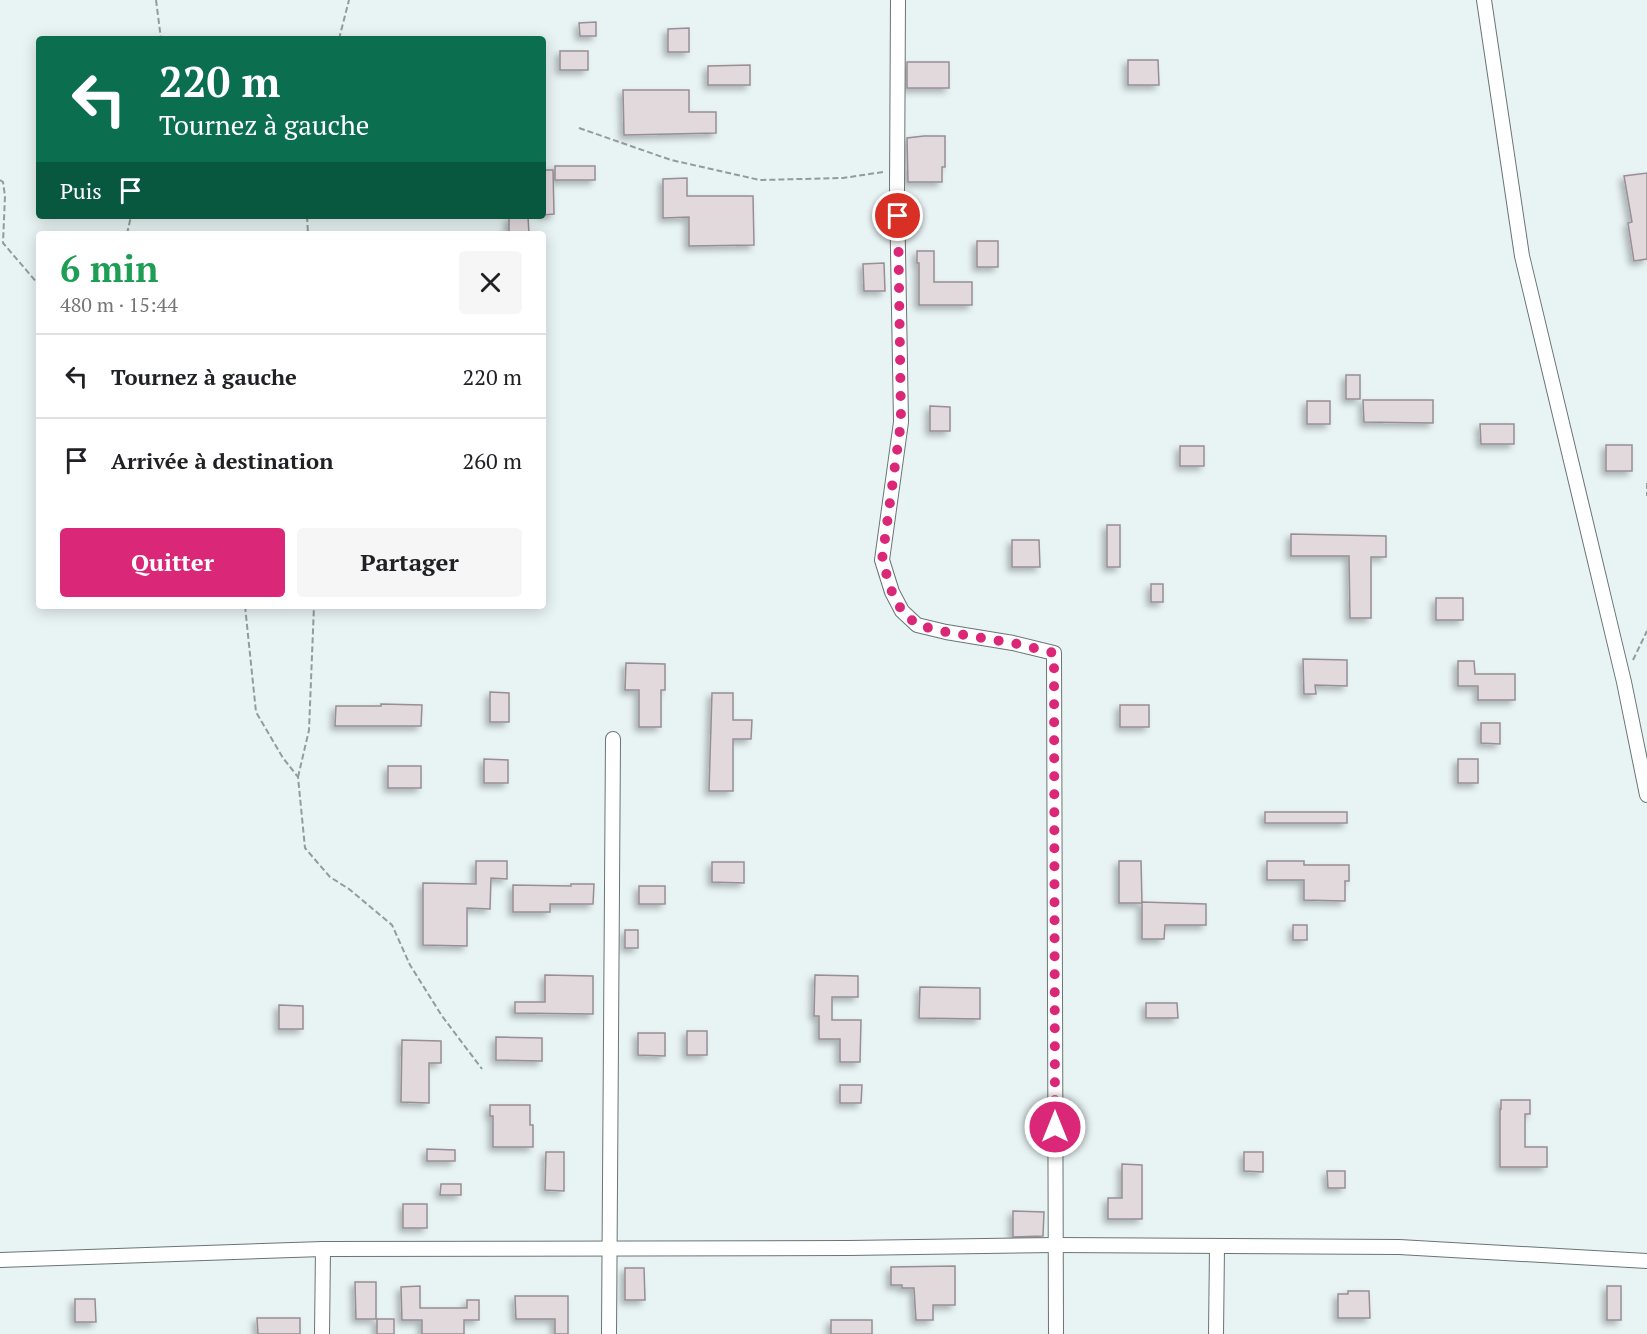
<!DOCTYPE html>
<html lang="fr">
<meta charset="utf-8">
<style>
body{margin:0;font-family:"PT Serif",serif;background:#f6f6f6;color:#202124;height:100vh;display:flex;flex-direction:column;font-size:22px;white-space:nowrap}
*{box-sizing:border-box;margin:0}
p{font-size:20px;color:#757577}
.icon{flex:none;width:33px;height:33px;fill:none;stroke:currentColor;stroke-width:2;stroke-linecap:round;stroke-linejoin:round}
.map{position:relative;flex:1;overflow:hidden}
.drawer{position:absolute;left:36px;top:231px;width:510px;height:378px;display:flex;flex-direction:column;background:#fff;border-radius:6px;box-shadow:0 3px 15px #0003}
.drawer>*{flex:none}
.hud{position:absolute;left:36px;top:36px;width:510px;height:183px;border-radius:6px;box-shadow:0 3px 15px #0003;background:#0b6e4f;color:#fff;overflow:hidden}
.pin{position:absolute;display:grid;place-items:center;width:51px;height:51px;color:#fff;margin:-26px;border:3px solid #fff;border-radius:50%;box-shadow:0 2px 6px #0007}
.me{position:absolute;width:66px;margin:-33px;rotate:0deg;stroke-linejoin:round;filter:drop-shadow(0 0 4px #0008)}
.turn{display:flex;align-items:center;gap:21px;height:126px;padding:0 24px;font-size:27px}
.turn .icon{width:78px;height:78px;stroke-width:2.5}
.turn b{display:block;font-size:42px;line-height:51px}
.then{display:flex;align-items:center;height:57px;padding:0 24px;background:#0003;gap:12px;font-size:22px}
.round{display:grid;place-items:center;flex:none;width:63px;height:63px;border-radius:6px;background:#f6f6f6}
.headline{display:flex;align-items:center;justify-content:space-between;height:102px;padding:0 24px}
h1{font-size:36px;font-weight:600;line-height:45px;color:#1e9e55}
.primary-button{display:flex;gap:12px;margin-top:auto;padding:12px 24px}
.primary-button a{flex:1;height:69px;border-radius:6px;background:#db2777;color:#fff;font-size:24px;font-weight:600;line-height:69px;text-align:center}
.primary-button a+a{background:#f6f6f6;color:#202124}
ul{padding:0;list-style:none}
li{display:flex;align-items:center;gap:18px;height:84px;padding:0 24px;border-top:2px solid #e0e0e0}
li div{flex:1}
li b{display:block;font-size:22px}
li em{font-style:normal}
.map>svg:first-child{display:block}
</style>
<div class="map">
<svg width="1647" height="1334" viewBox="0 0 1647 1334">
<defs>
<filter id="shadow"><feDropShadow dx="-4" dy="4" stdDeviation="3" flood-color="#0004"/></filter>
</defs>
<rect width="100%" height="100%" fill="#e8f3f4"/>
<g fill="#e2d9dd" stroke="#978f93" stroke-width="1.5" filter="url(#shadow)">
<path d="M596,22V36H580L579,23Z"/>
<path d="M689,28V52H668V29Z"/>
<rect x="560" y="51" width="28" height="19"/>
<path d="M1128,60H1158L1159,85H1128Z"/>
<rect x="907" y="62" width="42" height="26"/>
<path d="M750,65V85H708V66Z"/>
<path d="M623,90H689V112H716V133L624,135Z"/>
<path d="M924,136H945V167H942V182H908L907,138Z"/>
<rect x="555" y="166" width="40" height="14"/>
<path d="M543,170H553L554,214L543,215Z"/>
<path d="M1647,173V259L1634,261L1628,223L1632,222L1624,176Z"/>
<path d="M687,178V196H753L754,245L689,246V217L663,218V179Z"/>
<path d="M509,217H528L529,234H509Z"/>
<rect x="977" y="241" width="21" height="26"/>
<path d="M917,251H934V282H972V305H919V263H917Z"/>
<path d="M884,263L885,291H864L863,264Z"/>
<rect x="1346" y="375" width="14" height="24"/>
<path d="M1363,400H1433V423L1364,422Z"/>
<rect x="1307" y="401" width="23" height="23"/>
<path d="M930,406L950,407V431H930Z"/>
<path d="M1480,424H1514V444H1481Z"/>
<rect x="1606" y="445" width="26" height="26"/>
<rect x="1180" y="446" width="24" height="20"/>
<rect x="1107" y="525" width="13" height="42"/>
<path d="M1291,534L1386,536V557H1371V618H1350L1349,556H1291Z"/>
<path d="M1012,540H1039L1040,567H1012Z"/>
<rect x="1151" y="584" width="12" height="18"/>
<rect x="1436" y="598" width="27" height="22"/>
<path d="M1303,659L1347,660V686L1315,685L1316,694H1304Z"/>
<path d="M1458,661H1474L1475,674H1515V700H1478V686H1458Z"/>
<path d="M626,663L665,664V690H661V727H639V690H625Z"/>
<path d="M490,692L509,693V722H490Z"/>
<path d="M712,693H733V720H752L751,739H733V791H709Z"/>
<path d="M381,704L422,705L421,726H335L336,706H381Z"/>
<rect x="1120" y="705" width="29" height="22"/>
<path d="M1481,723H1500V744L1481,743Z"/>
<path d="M484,759L508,760V783H484Z"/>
<rect x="1458" y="759" width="20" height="24"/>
<rect x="388" y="766" width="33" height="22"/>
<rect x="1265" y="812" width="82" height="11"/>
<path d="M476,861H507V879L491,878L490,909L467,908V946L423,945V883L476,884Z"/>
<path d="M1119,861H1141L1142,903H1119Z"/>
<path d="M1267,861H1304V865H1349V881H1345V901L1304,900V880H1267Z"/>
<path d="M712,862H744V883L712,882Z"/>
<path d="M571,884H594L593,904H550V912H513V885L571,886Z"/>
<rect x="639" y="886" width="26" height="18"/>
<path d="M1142,902L1206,904V925H1165L1164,939H1142Z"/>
<rect x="1293" y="925" width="14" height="15"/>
<rect x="625" y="930" width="13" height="18"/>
<path d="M545,975L593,976V1014L515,1013V1002H545Z"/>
<path d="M815,975L858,976V997H832V1020H861L860,1062H840V1039H819V1016H814Z"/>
<path d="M920,987L980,988V1019L919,1018Z"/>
<path d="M1146,1003H1177L1178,1018H1146Z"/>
<path d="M279,1005L303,1006V1029H279Z"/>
<rect x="687" y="1031" width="20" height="24"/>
<path d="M638,1033H665V1056L638,1055Z"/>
<path d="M496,1037L542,1038V1061L496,1060Z"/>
<path d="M402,1040L441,1041V1063H429V1103L401,1102Z"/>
<path d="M840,1085H862L861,1103H840Z"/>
<path d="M1501,1100H1530V1114H1525V1147H1547V1167H1500V1109H1501Z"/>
<path d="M490,1105H530V1125H533V1147H493V1116H490Z"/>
<path d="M427,1149L455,1150V1161H427Z"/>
<path d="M546,1152H564V1191L545,1190Z"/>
<path d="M1244,1152H1263V1172L1244,1171Z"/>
<path d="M1122,1164L1142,1165V1219H1108V1198H1122Z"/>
<path d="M1327,1171H1345V1188H1328Z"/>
<path d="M441,1184H461V1195H440Z"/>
<rect x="403" y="1204" width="24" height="24"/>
<path d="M1013,1211L1044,1212L1043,1236L1013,1237Z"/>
<path d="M955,1266V1305H933V1320H916L914,1288H902V1285H891V1267Z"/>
<path d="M625,1268H644L645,1300H625Z"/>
<path d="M355,1282H376V1319H356Z"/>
<path d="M420,1286V1308H467V1300H479V1320H464V1334H422V1320H402L401,1287Z"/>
<rect x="1607" y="1286" width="14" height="34"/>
<path d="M1348,1291H1369L1370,1318H1338V1294H1348Z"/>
<path d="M515,1296H568V1334H555V1319H516Z"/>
<path d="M75,1299H95L96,1322H75Z"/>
<path d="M257,1318H300V1334H258Z"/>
<rect x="377" y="1319" width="17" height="15"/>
<rect x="831" y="1320" width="41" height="14"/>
</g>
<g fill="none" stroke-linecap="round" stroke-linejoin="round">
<g stroke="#6b7475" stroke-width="16">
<g id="street">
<path d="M898,0L897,193L901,422L882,560L892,592L902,611L917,625L946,632L1013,643L1054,653L1056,1334"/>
<path d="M1484,0L1522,256L1624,682L1647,795"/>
<path d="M0,1260L323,1249L849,1248L1056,1245L1399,1247L1647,1261"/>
<path d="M322,1334L323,1249"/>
<path d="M609,1334L613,739"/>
<path d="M1216,1334L1217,1247"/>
</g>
</g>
<g stroke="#939b9b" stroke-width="2" stroke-dasharray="6 3" stroke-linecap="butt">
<path d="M156,0L161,39"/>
<path d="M339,39L349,0"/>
<path d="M579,128L671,160L760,180L843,178L883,172"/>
<path d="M0,180L3,182L5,196L3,243L39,285"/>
<path d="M307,216L308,234"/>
<path d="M127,234L131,216"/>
<path d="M1647,483V496"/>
<path d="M245,606L256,712L283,758L298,777L305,848L330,877L349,889L392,925L410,965L442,1016L482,1069"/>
<path d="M1633,660L1647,631"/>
<path d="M298,777L309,730L314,606"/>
</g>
<use href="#street" stroke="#fff" stroke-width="14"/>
</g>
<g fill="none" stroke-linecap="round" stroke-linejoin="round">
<path stroke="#db2777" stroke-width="10" stroke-dasharray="0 18" d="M898,216L901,422L882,560L892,592L902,611L917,625L946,632L1013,643L1054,653L1055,1127"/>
</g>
</svg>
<div class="pin" style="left:898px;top:216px;background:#d93025"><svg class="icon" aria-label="arrive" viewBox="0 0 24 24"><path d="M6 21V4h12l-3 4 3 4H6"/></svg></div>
<svg class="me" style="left:1055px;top:1127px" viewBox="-20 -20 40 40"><circle r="17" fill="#db2777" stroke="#fff" stroke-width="3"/><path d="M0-11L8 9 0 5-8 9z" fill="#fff"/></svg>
<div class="hud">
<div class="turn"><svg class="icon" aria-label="left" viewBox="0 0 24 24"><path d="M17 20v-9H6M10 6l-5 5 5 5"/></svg><div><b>220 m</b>Tournez à gauche</div></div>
<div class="then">Puis<svg class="icon" aria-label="arrive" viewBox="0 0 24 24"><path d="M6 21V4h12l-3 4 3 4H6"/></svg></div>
</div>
<section class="drawer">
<div class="headline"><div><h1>6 min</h1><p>480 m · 15:44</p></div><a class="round"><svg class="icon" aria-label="close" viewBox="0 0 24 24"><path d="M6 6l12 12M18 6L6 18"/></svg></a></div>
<ul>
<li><svg class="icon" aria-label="left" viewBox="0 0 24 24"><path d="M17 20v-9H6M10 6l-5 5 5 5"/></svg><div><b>Tournez à gauche</b></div><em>220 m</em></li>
<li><svg class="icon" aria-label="arrive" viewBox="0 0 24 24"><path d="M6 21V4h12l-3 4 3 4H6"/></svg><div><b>Arrivée à destination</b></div><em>260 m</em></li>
</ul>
<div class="primary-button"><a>Quitter</a><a>Partager</a></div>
</section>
</div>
